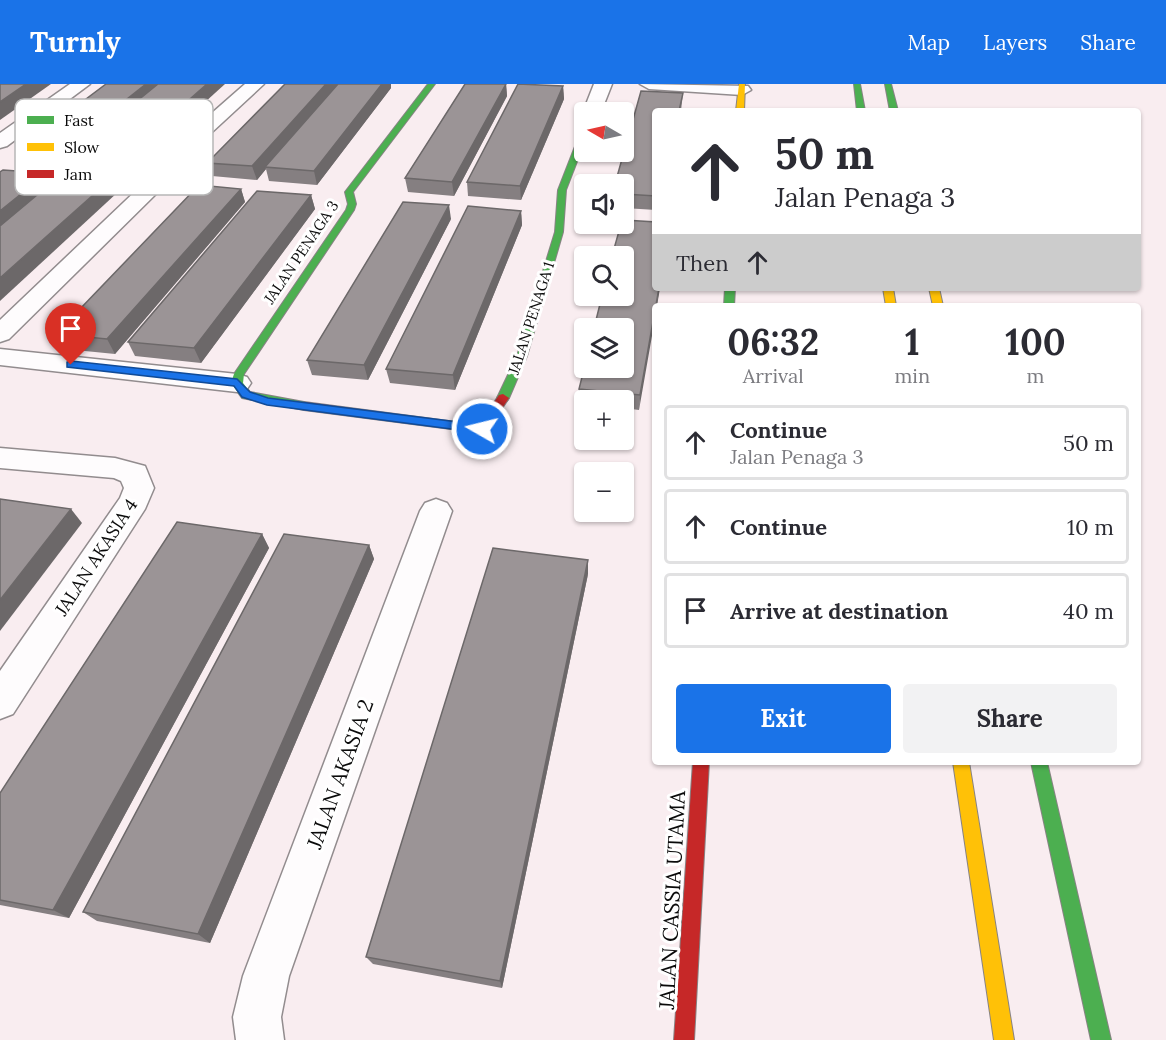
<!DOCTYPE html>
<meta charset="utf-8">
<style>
body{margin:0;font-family:Lora,serif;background:#f2f2f3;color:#2b2b33;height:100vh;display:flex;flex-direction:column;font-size:22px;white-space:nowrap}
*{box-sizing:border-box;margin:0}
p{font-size:20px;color:#7c7c81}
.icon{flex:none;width:33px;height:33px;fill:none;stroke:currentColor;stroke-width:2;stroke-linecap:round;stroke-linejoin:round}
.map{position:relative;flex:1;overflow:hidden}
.side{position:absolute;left:652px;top:219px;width:489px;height:462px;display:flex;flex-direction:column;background:#fff;border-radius:6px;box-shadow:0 2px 4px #0004}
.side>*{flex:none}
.banner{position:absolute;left:652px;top:24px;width:489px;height:183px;border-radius:6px;box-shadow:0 2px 4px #0004;background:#fff;color:#2b2b33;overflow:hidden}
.needle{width:39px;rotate:279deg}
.tools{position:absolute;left:574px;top:18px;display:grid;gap:12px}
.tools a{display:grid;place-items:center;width:60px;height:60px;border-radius:6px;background:#fff;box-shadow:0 2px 4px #0004;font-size:30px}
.pin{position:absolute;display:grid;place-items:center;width:51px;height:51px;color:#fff;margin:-62px -26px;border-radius:50% 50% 50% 0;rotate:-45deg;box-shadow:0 0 6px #0007}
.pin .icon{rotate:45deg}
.me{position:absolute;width:66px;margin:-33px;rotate:278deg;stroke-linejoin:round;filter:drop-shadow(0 0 4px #0008)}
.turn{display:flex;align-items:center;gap:21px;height:126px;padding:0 24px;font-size:27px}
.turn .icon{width:78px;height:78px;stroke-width:2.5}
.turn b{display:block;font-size:42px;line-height:51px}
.then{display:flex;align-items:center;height:57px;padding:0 24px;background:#0003;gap:12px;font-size:22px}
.eta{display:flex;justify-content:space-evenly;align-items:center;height:102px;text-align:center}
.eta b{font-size:36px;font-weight:700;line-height:42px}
.cta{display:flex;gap:12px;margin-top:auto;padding:12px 24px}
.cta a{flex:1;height:69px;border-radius:6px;background:#1a73e8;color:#fff;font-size:24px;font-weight:700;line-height:69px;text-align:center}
.cta a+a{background:#f2f2f3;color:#2b2b33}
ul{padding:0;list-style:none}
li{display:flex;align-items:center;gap:18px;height:75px;margin:0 12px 9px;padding:0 12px;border:3px solid #e1e1e2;border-radius:6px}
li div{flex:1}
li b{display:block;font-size:22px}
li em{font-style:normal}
header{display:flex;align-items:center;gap:36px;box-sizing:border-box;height:84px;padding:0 30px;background:#1a73e8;color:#fff}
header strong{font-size:28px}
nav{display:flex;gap:33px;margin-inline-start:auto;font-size:21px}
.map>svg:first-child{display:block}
</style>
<header>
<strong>Turnly</strong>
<nav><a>Map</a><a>Layers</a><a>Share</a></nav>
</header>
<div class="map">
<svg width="1166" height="956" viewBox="0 0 1166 956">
<rect width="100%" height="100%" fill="#f9edf0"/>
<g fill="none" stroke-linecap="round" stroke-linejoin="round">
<g stroke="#928c8e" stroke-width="3">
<g id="street">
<path d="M70,0H90L7,62L0,64V49Z"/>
<path d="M245,0H264L171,86L160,106L9,255L0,258V236L144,99L155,79Z"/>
<path d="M594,0H612L601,28H585V31L583,28Z"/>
<path d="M640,0L748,2L751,6L742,11L649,5Z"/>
<path d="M0,265L237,290L247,293L251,299L247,305L237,308L0,281Z"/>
<path d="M0,364L115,374L145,382L154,404L145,425L13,630L0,635V587L120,414L124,404L121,397L114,394L0,384Z"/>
<path d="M436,415L447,419L452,427L289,892L281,933L284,956H236L233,933L243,892L420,427L425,419Z"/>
</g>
</g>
<g stroke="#888384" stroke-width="2">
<g id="fast">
<path d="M428,0H435L353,108L356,120L354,126L244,290L243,299L250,308L304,318L310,322L304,326L242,314L231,299L234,290L346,126L348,120L345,108Z"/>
<path d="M854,0H860L865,27H857Z"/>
<path d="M885,0H891L898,27H890Z"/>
<path d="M585,45V57L566,106L563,148L527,272L509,314L507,317H499L497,314L517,272L555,148L558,106L581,47Z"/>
<path d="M725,204H735L734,222H724Z"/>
<path d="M1031,678H1047L1111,956H1091Z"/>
</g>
</g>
<g stroke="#888384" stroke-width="2">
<g id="slow">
<path d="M739,0H745L744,27H736Z"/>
<path d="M883,204H893L896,222H886Z"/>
<path d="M929,204H939L943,222H933Z"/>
<path d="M953,678H969L1014,956H994Z"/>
</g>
</g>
<g stroke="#888384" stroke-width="2">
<g id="jam">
<path d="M503,310L509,314L486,348L482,349L304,326L298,322L304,318L479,341L499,311Z"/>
<path d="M693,678H709L694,956H674Z"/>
</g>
</g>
<use href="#street" fill="#fefcfd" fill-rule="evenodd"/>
<use href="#fast" fill="#4caf50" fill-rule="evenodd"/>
<use href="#slow" fill="#ffc107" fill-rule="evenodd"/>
<use href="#jam" fill="#c62828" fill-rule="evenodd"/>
</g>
<g fill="#857f81">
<path d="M106,0L129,87L79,83L75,75L68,81L28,78L21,64Z"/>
<path d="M285,0H391V4L317,101L269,97L266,85L257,96L212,92L207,79Z"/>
<path d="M465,0H506L507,12L454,112L408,108L405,94Z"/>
<path d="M563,2L564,15L521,116L468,112L467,98Z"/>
<path d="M641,7L683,9L681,27H656V126L624,124V100H615Z"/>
<path d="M241,105L245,118L115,270L65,265L56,250Z"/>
<path d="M311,111L315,125L201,279L135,272L128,258Z"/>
<path d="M521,127L522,141L455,306L390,299L386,285Z"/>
<path d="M451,135L368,296L312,291L307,276Z"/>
<path d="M656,138L639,326L624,324V316H585V320L579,319V305Z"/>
<path d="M262,450L269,464L69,834L0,821V709Z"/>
<path d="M369,461L374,475L210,859L97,837L83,828Z"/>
<path d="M588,490L502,904L373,880L366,873Z"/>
</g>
<g fill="#6c6869">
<path d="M26,0H51L0,36V18Z"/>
<path d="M146,0H166L72,70L75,75L68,81L61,67Z"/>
<path d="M207,0H225L129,87L123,74Z"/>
<path d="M326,0H340L265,83L266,85L257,96L252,82Z"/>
<path d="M382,0H391V4L317,101L314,87Z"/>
<path d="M506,0L507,12L454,112L452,98Z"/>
<path d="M563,2L564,15L521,116L520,102Z"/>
<path d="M47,89L54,103L0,148V127Z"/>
<path d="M111,95L118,108L0,217V194Z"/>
<path d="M241,105L245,118L115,270L107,255Z"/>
<path d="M311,111L315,125L201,279L194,264Z"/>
<path d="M449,121L451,135L368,296L364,281Z"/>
<path d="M521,127L522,141L455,306L453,291Z"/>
<path d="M659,204H660L657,222H656V229L639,326L640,311Z"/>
<path d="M71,425L82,439L0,547V516Z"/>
<path d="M262,450L269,464L69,834L53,826Z"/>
<path d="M369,461L374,475L210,859L198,850Z"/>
<path d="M588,476V490L502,904L500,897Z"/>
</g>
<g fill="#9b9496" stroke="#6c6869" stroke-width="1.5">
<path d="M0,0H26L0,18Z"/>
<path d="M106,0H146L61,67L21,64Z"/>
<path d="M158,0H207L123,74L72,70Z"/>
<path d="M285,0H326L252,82L207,79Z"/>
<path d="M338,0H382L314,87L265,83Z"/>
<path d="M465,0H506L452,98L405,94Z"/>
<path d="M518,0L563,2L520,102L467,98Z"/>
<path d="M641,7L683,9L679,27H656V112L624,110V100H615Z"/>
<path d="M3,86L47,89L0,127V88Z"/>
<path d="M61,91L111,95L0,194V142Z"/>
<path d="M199,101L241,105L107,255L56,250Z"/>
<path d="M257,107L311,111L194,264L128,258Z"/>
<path d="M403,118L449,121L364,281L307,276Z"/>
<path d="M468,122L521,127L453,291L386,285Z"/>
<path d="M624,136L656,138V204H659L640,311L579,305L585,281V284H624V244H594L602,212H624V172H612L621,140H624Z"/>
<path d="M0,415L71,425L0,516Z"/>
<path d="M177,438L262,450L53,826L0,816V709Z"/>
<path d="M284,450L369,461L198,850L83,828Z"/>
<path d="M493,464L588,476L500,897L366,873Z"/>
</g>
<path fill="#1a73e8" stroke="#114b97" stroke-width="1.5" d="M71,277L237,295L250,308L268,314L482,341L488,345L482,349L267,321L242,313L234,302L67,283V278Z"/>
<g text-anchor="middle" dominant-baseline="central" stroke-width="6" stroke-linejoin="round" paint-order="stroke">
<g font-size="15" fill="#0a0a0a" stroke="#fff">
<text transform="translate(301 168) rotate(-56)">JALAN PENAGA 3</text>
<text transform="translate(531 234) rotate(-72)">JALAN PENAGA 1</text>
</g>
<g font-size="18" fill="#0a0a0a" stroke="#fff">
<text transform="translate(96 473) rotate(-57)">JALAN AKASIA 4</text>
</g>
<g font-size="21" fill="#0a0a0a" stroke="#fff">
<text transform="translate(340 690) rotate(-70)">JALAN AKASIA 2</text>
<text transform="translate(672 816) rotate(-87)">JALAN CASSIA UTAMA</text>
</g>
</g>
<rect x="15" y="15" width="198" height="96" rx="9" fill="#fff" stroke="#b6b6b6" stroke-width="1.5"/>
<rect x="27" y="32" width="27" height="8" fill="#4caf50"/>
<rect x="27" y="59" width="27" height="8" fill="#ffc107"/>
<rect x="27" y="86" width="27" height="8" fill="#c62828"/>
<g font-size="16" fill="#0a0a0a">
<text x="64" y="42">Fast</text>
<text x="64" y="69">Slow</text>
<text x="64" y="96">Jam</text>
</g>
</svg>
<div class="tools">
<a><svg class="needle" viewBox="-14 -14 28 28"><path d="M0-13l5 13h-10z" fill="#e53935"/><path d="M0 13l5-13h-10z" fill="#7c7c81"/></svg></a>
<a><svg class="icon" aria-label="sound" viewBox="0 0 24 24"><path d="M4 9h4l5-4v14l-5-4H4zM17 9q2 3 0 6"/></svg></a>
<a><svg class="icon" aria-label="search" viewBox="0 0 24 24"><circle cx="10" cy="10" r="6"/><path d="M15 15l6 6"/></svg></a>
<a><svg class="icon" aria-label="layers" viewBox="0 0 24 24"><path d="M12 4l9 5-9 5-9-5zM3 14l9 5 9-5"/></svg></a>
<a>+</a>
<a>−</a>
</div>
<div class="pin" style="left:71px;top:281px;background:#d93025"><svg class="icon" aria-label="arrive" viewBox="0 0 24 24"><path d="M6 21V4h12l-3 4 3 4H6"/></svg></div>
<svg class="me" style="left:482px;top:345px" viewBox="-20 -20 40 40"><circle r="17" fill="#1a73e8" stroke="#fff" stroke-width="3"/><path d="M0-11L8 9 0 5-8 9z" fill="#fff"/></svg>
<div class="banner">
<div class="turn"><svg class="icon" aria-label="ahead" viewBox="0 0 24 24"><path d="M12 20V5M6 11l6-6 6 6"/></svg><div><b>50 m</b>Jalan Penaga 3</div></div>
<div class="then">Then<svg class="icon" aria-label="ahead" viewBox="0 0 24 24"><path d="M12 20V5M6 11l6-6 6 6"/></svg></div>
</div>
<section class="side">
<div class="eta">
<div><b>06:32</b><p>Arrival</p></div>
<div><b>1</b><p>min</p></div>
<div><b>100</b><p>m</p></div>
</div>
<ul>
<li><svg class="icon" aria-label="ahead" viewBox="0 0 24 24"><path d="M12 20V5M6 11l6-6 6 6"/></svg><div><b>Continue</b><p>Jalan Penaga 3</p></div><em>50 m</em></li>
<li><svg class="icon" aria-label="ahead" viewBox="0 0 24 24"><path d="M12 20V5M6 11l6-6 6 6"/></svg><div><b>Continue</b></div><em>10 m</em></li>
<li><svg class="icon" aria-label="arrive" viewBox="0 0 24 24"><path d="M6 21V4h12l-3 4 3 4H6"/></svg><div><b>Arrive at destination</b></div><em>40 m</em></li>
</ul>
<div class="cta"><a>Exit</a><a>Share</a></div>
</section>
</div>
